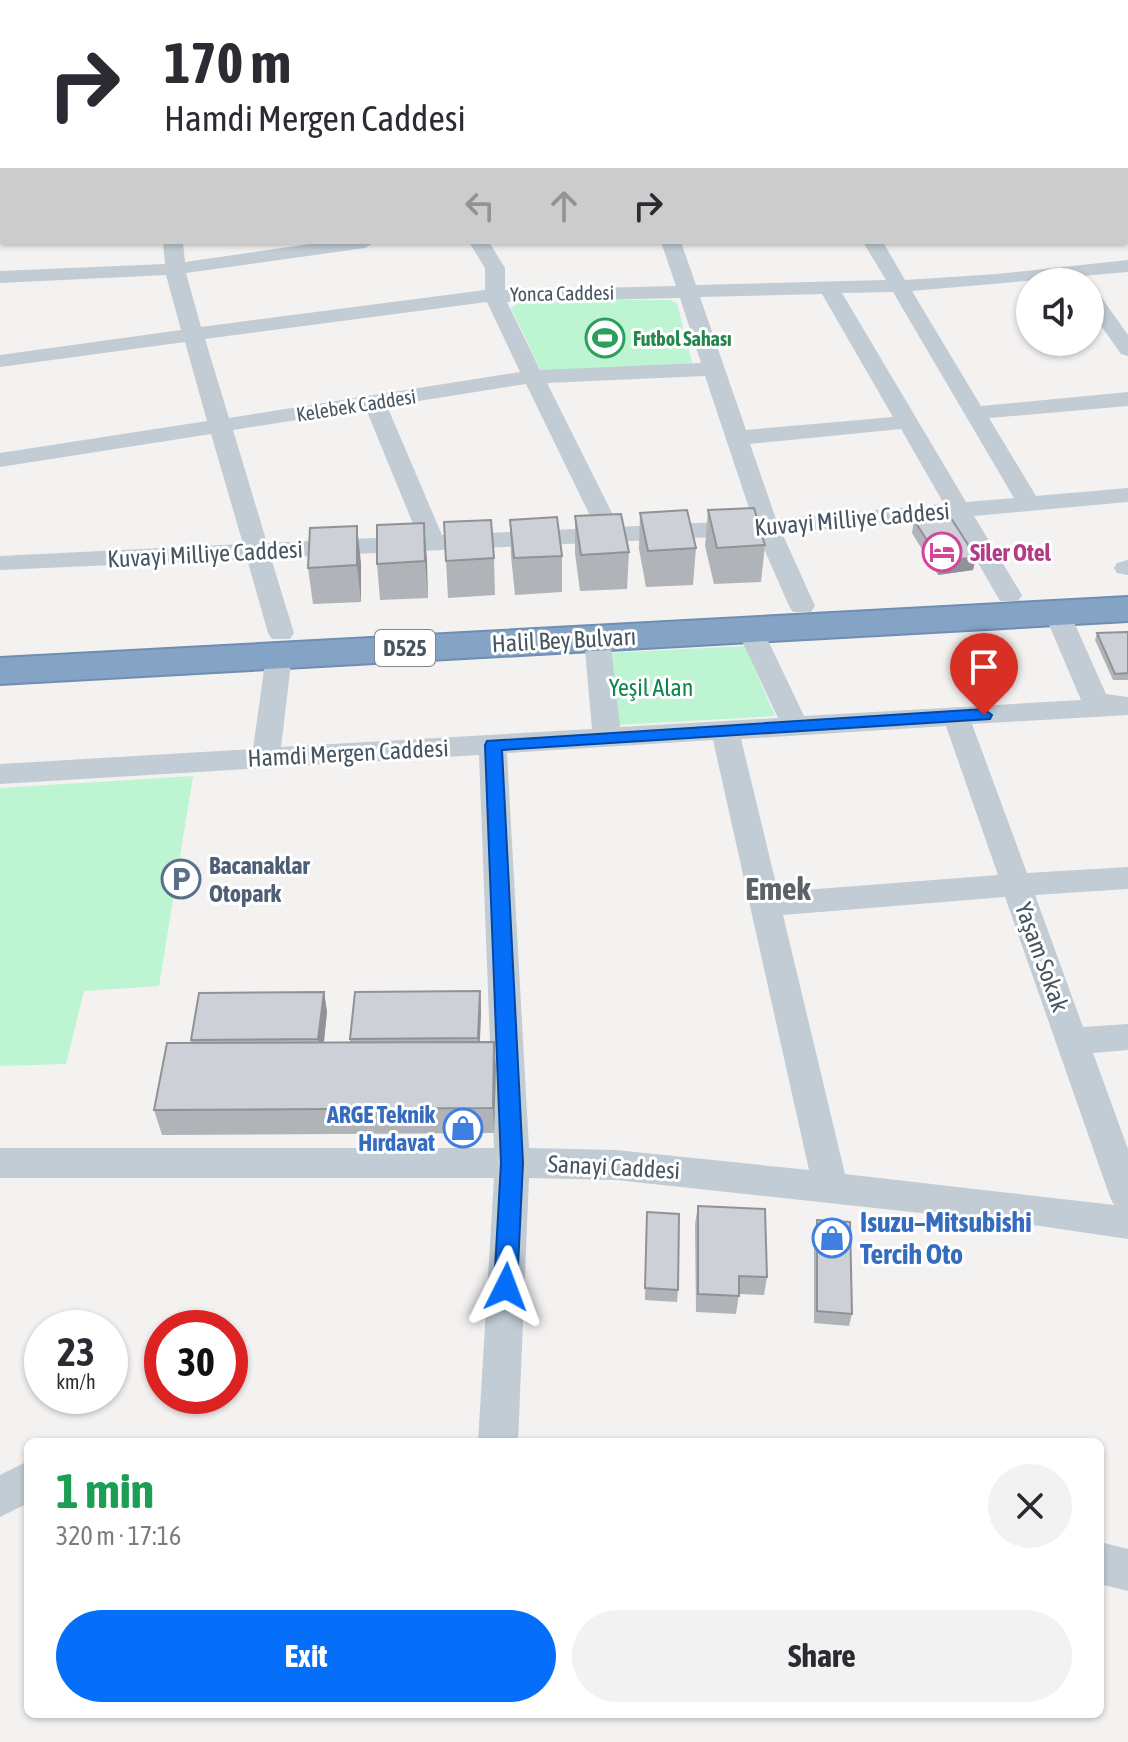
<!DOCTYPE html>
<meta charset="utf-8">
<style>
body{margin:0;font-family:"Asap Condensed",sans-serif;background:#f2f2f3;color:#2b2b33;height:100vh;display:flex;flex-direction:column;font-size:30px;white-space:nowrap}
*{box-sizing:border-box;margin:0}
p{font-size:26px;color:#7c7c81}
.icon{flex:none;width:44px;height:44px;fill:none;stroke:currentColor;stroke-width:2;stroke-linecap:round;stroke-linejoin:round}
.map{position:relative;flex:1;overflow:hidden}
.details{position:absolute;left:24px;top:1438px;width:1080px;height:280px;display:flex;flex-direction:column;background:#fff;border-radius:12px;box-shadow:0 2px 6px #0004}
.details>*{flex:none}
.top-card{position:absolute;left:0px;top:0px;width:1128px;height:244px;box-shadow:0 2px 6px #0004;background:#fff;color:#2b2b33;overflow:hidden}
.controls{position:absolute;left:1016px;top:268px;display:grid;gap:16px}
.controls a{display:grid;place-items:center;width:88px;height:88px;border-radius:50%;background:#fff;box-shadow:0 2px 6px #0004;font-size:40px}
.speed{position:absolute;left:24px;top:1310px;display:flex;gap:16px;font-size:40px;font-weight:700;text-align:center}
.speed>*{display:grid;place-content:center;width:104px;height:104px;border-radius:50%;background:#fff;box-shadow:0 2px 6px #0004;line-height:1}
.speed small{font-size:20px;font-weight:400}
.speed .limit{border:12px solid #d22;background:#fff;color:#111}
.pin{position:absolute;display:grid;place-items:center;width:68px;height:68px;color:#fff;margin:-82px -34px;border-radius:50% 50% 50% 0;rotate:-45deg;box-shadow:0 0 8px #0007}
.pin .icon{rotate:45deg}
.me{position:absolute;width:88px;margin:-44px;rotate:3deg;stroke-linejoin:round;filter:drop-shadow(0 0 6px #0008)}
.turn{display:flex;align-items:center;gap:28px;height:168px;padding:0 32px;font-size:36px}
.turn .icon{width:104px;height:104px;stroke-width:2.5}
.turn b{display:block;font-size:56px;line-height:68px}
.lanes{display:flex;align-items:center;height:76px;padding:0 32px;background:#0003;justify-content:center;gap:40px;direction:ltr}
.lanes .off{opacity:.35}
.round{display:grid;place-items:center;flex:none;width:84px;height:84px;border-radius:42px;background:#f2f2f3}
.summary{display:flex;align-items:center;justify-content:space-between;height:136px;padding:0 32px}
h1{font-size:48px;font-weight:700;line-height:60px;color:#1e9e55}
.cta{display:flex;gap:16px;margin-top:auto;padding:16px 32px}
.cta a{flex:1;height:92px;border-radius:48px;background:#066ff9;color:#fff;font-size:32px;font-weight:700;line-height:92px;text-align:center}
.cta a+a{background:#f2f2f3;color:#2b2b33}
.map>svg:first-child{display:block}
</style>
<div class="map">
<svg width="1128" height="1742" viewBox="0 0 1128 1742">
<rect width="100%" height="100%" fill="#f4f1f1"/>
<g fill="#bdf4d2">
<path d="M521,300H670L677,303L693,367L542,373L511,308Z"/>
<path d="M745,646L775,716L617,725L608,653Z"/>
<path d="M193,776L159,986L84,991L66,1064L0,1066V788Z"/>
</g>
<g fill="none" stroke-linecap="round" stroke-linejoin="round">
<path stroke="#85def6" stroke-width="4" d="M159,2L166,0"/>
<g stroke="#6f8eb1" stroke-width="4">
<path id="highway" d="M1128,597V621L0,684V658Z"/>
</g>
<g fill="#c1ccd4" fill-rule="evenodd">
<rect x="0" y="50" width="2" height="10"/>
<rect x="1126" y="116" width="2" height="12"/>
<rect x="0" y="121" width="2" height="10"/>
<rect x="1126" y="174" width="2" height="10"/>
<rect x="0" y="196" width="2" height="12"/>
<path d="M163,242H183L185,262L324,242H375L365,248L186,273L201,327L485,290V268L469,242H489L505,268V290L676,286L661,242H681L696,285L886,280L863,242H883L905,280L997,274L1128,260V272L912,291L981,406L1128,392V406L989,418L1036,496L1128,488V502L974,516L1022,595L1018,601H1000L952,518L782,533L815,606L811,612H793L789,606L758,535L271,558L294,633L290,639H272L268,633L247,559L0,570V556L243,544L211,434L0,467V453L207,421L185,342L0,367V355L181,330L166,275L0,283V271L165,264ZM893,292L1014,498L966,502L842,293ZM822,294L893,417L746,430L700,297ZM680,298L701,363L540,370L507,302ZM487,302L520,372L229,418L205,339ZM705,376L753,520L619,527L547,383ZM526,384L596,528L442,535L387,406ZM366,409L418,536L267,543L233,430ZM901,429L944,504L776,519L750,444Z"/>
<path d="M1090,289L1097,291L1128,335V356L1121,354L1090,310Z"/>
<path d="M1128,560V575L1117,573L1114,568L1117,563Z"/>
<path d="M1057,605L1066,607L1070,613L1106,694L1128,697V715L972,724L1027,873L1128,867V889L1035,895L1083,1027L1128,1024V1050L1093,1053L1128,1149V1239L1040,1226L616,1180L529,1178L518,1442H478L494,1178H0V1148H494L479,755L0,784V764L253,749L266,655L270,649L279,647L288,649L292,655L281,747L592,729L584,638L588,632L597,630L606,632L610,638L620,727L778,718L737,630L741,624H759L763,630L804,716L1081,700L1044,613L1048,607ZM946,726L998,875L778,892L741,739ZM713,740L809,1170L616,1150L529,1148L507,753ZM1005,897L1110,1197L1114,1205L845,1174L783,915Z"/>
<path d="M28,1461V1503L0,1517V1475Z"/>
<path d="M1100,1542L1128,1549V1591L1100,1584Z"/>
</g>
<use href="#highway" fill="#84a3c5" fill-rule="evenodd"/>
</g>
<g fill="#b0b3b8">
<path d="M708,510L765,545L761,582L714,584L705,546Z"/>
<path d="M640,513L696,548L693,585L646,587L639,549Z"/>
<path d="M575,516L629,552L627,589L580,591L575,553Z"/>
<path d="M510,520L562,556V592L515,595L511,556Z"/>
<path d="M914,520L976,557L973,570L938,575L912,533Z"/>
<path d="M444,522L494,558L495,595L448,598Z"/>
<path d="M424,523L428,598L380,600L377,564Z"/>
<path d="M361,563V602L313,604L308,568Z"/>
<path d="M1128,632V680H1113L1095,640L1097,633Z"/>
<path d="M480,991L481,1011L480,1042L496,1067L494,1133L162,1135L154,1110L191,1043V1040L324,992L327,1012L324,1042H350V1039Z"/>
<path d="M698,1206L767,1277L764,1295L739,1294L736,1314L696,1312L695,1224Z"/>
<path d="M817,1220L852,1314L849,1326L814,1323V1232Z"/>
<path d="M646,1225L678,1290L677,1302L645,1300Z"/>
</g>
<g fill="#909296">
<path d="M424,523L427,559L428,598L425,561Z"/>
<path d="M357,526L361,563V602L357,565Z"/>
<path d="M976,557L973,570L938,575L941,562Z"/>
<path d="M480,991L481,1011L479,1058L478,1038Z"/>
<path d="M324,992L327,1012L322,1059L318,1039Z"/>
<path d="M494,1042L496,1067L494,1133L493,1108Z"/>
</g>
<g fill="#cdd0d6" stroke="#909296" stroke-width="2">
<path d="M754,508L765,545L717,548L708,510Z"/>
<path d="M687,510L696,548L648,551L640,513Z"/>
<path d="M621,514L629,552L581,555L575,516Z"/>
<path d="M949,515L976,557L941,562L914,520Z"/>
<path d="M557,517L562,556L514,558L510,520Z"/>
<path d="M491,520L494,558L446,561L444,522Z"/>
<path d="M424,523L425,561L377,564V525Z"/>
<path d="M357,526V565L308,568L310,528Z"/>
<path d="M1128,632V673L1115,674L1097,633Z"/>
<path d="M480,991L478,1038L350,1039L355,992Z"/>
<path d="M324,992L318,1039L191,1040L199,993Z"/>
<path d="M494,1042L493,1108L154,1110L167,1043Z"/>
<path d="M698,1206L765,1209L767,1277L739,1276V1296L698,1294Z"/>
<path d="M647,1212L679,1214L678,1290L645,1288Z"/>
<path d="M817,1220L850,1222L852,1314L817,1311Z"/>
</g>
<path fill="#066ff9" stroke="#0448a2" stroke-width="2" d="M984,709L992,715L990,719L502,750L523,1163L517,1287L514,1294L506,1297L498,1294L494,1287L501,1163L485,745L487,741Z"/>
<defs>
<g id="stadium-ring" transform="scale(2)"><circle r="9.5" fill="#fff" stroke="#2e9e5b" stroke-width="1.5"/><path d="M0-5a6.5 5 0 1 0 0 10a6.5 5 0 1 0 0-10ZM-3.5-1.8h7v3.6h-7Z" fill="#2e9e5b"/></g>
<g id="hotel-ring" transform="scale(2)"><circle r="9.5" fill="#fff" stroke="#d1479c" stroke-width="1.5"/><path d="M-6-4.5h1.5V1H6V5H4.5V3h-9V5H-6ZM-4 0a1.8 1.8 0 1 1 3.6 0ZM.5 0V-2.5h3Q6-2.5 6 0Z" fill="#d1479c"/></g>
<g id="parking-ring" transform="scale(2)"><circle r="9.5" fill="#fff" stroke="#5c6f8a" stroke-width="1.5"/><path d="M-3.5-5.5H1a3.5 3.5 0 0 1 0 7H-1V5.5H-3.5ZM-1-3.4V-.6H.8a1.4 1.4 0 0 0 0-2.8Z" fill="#5c6f8a"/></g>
<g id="shop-ring" transform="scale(2)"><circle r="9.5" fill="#fff" stroke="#3f7fe0" stroke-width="1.5"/><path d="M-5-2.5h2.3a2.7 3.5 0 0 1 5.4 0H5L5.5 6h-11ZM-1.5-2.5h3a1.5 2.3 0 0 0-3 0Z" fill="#3f7fe0"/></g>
</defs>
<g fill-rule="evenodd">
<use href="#stadium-ring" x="605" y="338"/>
<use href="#hotel-ring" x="942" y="552"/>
<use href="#parking-ring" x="181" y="879"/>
<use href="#shop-ring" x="463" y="1128"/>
<use href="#shop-ring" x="832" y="1238"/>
</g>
<g text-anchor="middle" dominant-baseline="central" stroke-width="6" stroke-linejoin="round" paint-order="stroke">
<g font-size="20" fill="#475561" stroke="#fff">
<text transform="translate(562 293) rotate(-1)">Yonca Caddesi</text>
<text transform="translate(356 405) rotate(-9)">Kelebek Caddesi</text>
</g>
<g font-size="20" font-weight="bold" fill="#27864d" stroke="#fff" text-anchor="start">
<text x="633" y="338">Futbol Sahası</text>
</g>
<rect fill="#fff" stroke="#7e8890" stroke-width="2" x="375" y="630" width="60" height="36" rx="6"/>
<g font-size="22" font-weight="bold" fill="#475561">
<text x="405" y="648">D525</text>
</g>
<g font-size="24" fill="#475561" stroke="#fff">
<text transform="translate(852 519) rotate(-5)">Kuvayi Milliye Caddesi</text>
<text transform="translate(205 554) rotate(-3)">Kuvayi Milliye Caddesi</text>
<text transform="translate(564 640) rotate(-3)">Halil Bey Bulvarı</text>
<text transform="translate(348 753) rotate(-3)">Hamdi Mergen Caddesi</text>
<text transform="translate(1042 957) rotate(70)">Yaşam Sokak</text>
<text transform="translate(614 1167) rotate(3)">Sanayi Caddesi</text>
</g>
<g font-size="24" font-weight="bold" fill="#b23c85" stroke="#fff" text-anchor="start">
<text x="970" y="552">Siler Otel</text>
</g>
<g font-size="24" fill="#0d874b" stroke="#fff">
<text x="651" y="687">Yeşil Alan</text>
</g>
<g font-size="24" font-weight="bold" fill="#4e5e75" stroke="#fff" text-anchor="start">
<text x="209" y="865">Bacanaklar<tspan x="209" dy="28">Otopark</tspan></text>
</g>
<g font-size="24" font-weight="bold" fill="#366cbe" stroke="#fff" text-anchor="end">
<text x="435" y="1114">ARGE Teknik<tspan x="435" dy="28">Hırdavat</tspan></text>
</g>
<g font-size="28" font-weight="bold" fill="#366cbe" stroke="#fff" text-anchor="start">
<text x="860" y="1222">Isuzu–Mitsubishi<tspan x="860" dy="32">Tercih Oto</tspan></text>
</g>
<g font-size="32" font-weight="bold" fill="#5d6167" stroke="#fff">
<text x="778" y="888">Emek</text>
</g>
</g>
</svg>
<div class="controls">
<a><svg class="icon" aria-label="sound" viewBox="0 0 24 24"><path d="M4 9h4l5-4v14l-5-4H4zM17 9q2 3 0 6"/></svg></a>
</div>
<div class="speed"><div>23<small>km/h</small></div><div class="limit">30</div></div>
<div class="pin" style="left:984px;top:715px;background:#d93025"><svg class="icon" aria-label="arrive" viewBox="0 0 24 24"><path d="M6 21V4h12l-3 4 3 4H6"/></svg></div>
<svg class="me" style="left:506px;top:1287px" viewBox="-20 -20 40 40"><path d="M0-17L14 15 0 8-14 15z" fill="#066ff9" stroke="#fff" stroke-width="4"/></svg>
<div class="top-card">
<div class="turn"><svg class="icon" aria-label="right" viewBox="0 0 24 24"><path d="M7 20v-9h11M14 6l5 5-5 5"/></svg><div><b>170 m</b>Hamdi Mergen Caddesi</div></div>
<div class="lanes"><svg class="icon off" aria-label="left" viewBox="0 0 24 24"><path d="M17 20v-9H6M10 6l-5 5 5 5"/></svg><svg class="icon off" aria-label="ahead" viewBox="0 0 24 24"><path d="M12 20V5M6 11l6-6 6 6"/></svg><svg class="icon" aria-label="right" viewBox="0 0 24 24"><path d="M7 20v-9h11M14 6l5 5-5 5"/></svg></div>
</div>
<section class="details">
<div class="summary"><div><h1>1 min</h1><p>320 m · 17:16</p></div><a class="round"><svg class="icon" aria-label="close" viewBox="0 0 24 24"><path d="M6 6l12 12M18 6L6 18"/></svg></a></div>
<div class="cta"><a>Exit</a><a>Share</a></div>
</section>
</div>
